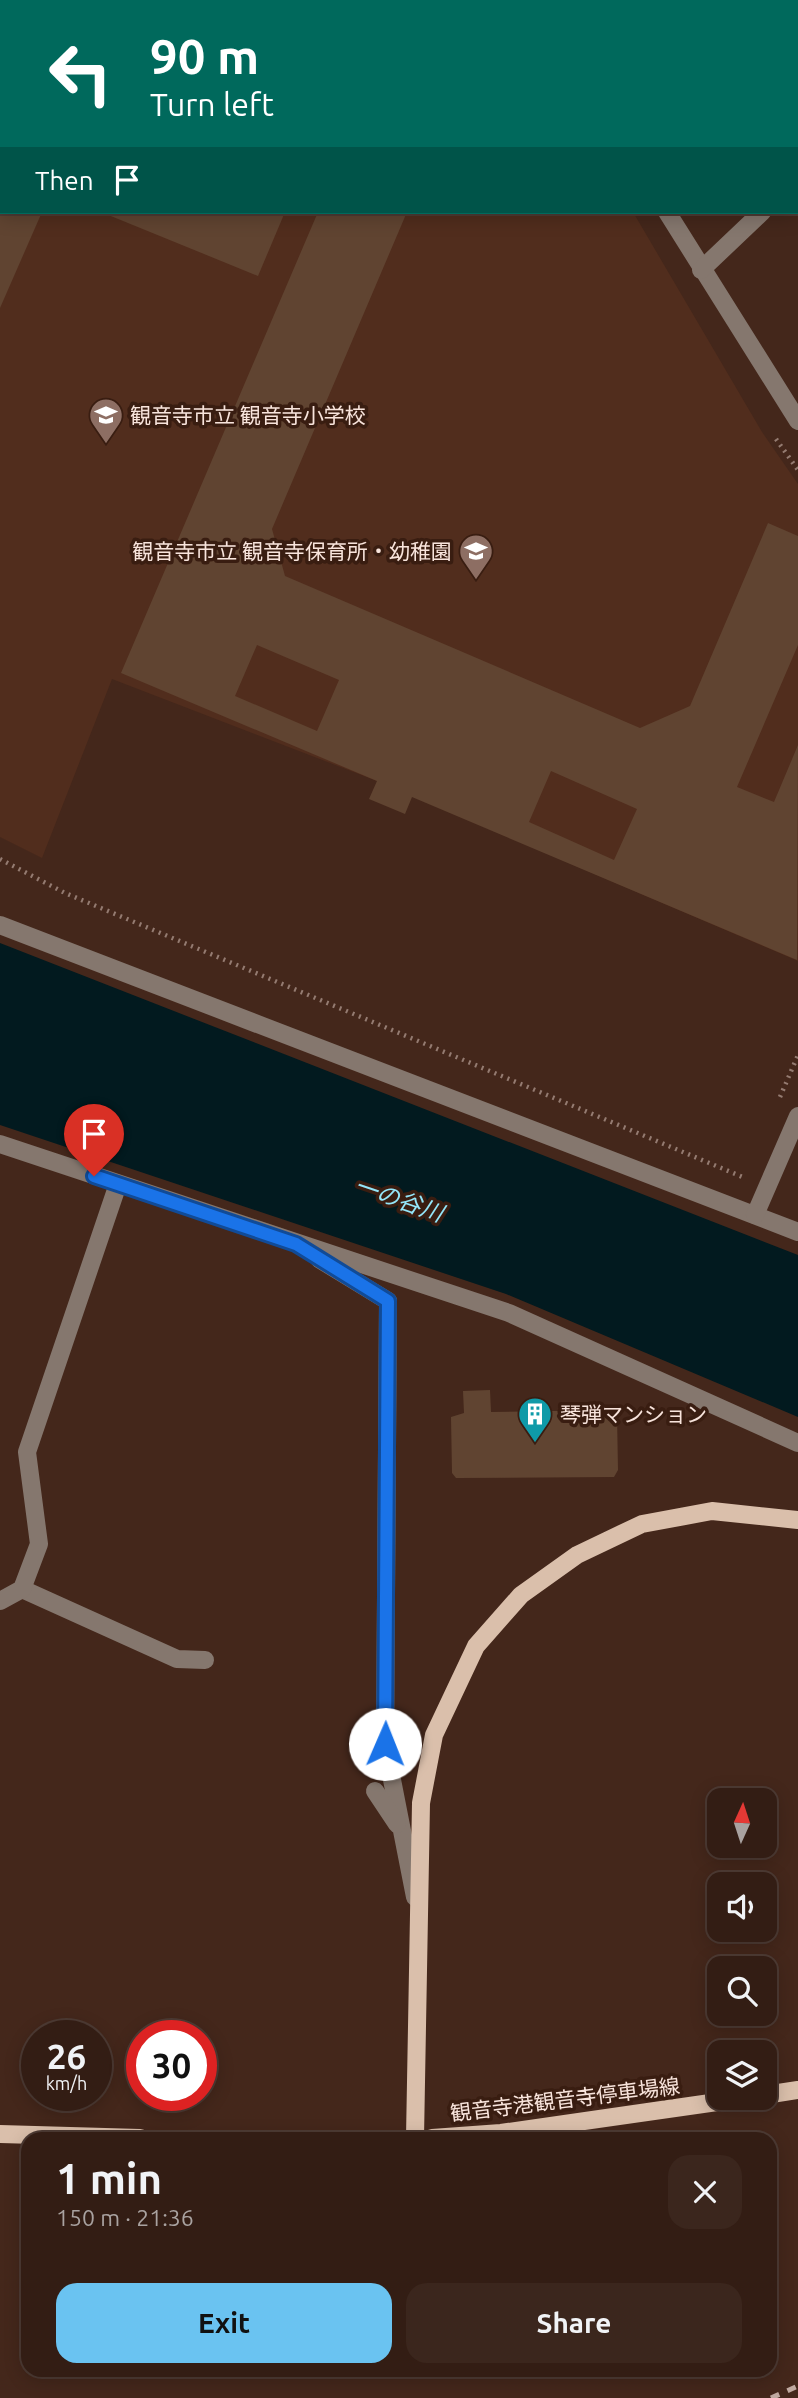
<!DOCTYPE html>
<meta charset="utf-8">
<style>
body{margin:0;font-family:Ubuntu,"Noto Sans JP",sans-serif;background:#3b261d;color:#f1f3f6;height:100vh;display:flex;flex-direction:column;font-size:26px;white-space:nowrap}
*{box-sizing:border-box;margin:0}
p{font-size:23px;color:#a9a2a0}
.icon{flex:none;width:38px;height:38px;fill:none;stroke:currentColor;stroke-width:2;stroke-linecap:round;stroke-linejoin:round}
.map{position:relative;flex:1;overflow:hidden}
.details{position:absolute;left:21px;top:2132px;width:756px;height:245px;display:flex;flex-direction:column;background:#331d14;border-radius:21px;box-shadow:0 4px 18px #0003,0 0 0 2px #4e3b34}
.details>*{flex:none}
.top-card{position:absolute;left:0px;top:0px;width:798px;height:214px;box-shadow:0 4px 18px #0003,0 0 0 2px #4e3b34;background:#00695c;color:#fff;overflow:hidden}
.needle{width:46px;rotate:3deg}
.controls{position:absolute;left:707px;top:1788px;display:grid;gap:14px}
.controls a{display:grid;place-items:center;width:70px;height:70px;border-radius:14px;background:#331d14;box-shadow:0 4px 18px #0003,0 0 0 2px #4e3b34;font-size:35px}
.speed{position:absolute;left:21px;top:2020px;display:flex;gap:14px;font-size:35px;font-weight:700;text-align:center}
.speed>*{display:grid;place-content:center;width:91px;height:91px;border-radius:50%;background:#331d14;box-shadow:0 4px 18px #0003,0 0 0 2px #4e3b34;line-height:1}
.speed small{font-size:18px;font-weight:400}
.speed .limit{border:10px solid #d22;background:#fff;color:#111}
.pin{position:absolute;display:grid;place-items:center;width:60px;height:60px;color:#fff;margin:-72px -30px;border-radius:50% 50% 50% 0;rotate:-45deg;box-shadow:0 0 7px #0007}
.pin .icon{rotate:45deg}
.me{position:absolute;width:77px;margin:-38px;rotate:1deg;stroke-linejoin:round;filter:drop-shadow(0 0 5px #0008)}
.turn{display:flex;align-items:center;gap:24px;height:147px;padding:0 35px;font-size:32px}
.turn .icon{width:91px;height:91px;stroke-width:2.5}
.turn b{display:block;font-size:49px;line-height:60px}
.then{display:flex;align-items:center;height:66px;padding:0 35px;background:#0003;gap:14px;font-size:26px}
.round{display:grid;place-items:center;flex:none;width:74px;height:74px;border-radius:21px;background:#3b261d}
.headline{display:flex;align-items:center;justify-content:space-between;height:119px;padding:0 35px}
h1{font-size:42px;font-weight:600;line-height:52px}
.action{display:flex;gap:14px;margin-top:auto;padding:14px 35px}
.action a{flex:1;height:80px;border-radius:21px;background:#6ac3f1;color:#111;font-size:28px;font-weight:600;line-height:80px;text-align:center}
.action a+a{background:#3b261d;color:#f1f3f6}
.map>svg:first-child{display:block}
</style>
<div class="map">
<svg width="798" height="2398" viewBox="0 0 798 2398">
<rect width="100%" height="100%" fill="#44271b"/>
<path fill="#512d1d" d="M0,0H509L2,2V212H633L762,432L798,484V961L377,781L112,679L42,858L0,837Z"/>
<path fill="#021a1f" d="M0,943L798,1255V1417L506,1294L0,1125Z"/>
<g fill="#604431" fill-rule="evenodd">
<path d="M0,212H42L0,308Z"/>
<path d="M101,212H285L258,276Z"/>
<path d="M318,212H407L272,529L285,576L640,728L690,706L768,523L798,536V645L737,787L774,802L798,745L797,960L412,797L405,814L369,799L377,781L121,673ZM257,645L339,680L317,731L235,696ZM551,771L637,809L614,860L529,822Z"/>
<path d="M490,1390L491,1412L610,1410L617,1415L618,1470L614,1477L456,1478L452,1473L451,1417L464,1413L463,1391Z"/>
</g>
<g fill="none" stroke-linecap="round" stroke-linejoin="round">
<g stroke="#947b71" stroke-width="4.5" stroke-dasharray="2 5" stroke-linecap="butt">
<path d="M776,439L798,470"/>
<path d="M0,859L65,893L745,1178"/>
<path d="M780,1097L798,1055"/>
</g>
<g stroke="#85776e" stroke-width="18">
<path d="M546,0L547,2"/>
<path d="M783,0L784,2"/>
<path d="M796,19L798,21"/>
<path d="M796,179L798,177"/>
<path d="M667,212L798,421"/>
<path d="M701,270L762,212"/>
<path d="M0,925L798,1232"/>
<path d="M0,1144L509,1313L798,1443"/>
<path d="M755,1215L798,1116"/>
<path d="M319,1259L388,1301L385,1744L415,1897"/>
<path d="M22,1589L177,1659L205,1660"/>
<path d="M0,1601L22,1589L39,1544L27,1452L118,1184"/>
<path d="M375,1791L397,1824"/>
</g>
<g stroke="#dabfab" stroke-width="18">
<path d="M765,2095L798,2090"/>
<path d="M0,2134L140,2138"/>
<path d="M415,2138L421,1803L434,1735L476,1646L521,1595L577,1555L642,1524L712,1511L798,1520"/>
<path d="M432,2138L501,2133L745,2098"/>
</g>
<path stroke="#c0a9a0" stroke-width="5" stroke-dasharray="9 9" stroke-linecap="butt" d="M771,2398L798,2386"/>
</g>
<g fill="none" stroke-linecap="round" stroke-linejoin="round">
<g stroke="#114b97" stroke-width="18">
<path id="route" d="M94,1176L296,1244L388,1301L385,1744"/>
</g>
<use href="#route" stroke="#1a73e8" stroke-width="12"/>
</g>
<defs>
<g id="school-pin" transform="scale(1.75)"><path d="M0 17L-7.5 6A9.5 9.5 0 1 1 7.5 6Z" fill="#8d6e63" stroke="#391d11"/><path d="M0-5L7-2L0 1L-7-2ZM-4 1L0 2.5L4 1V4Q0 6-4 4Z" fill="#fff"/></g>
<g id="building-pin" transform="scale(1.75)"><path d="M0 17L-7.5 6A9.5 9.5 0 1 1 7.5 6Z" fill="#0f9aa8" stroke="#391d11"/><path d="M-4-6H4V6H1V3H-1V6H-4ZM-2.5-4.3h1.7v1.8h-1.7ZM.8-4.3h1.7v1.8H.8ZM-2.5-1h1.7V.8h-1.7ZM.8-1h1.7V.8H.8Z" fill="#fff"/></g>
</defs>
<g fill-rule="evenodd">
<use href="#school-pin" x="106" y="415"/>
<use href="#school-pin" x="476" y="551"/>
<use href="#building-pin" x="535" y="1414"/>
</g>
<g text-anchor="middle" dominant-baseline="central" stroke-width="7" stroke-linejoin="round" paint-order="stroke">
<g font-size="21" fill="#f8e4dc" stroke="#391d11" text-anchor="start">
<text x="130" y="415">観音寺市立 観音寺小学校</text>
<text x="452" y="551" text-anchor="end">観音寺市立 観音寺保育所・幼稚園</text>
<text x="560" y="1414">琴弾マンション</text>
</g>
<g font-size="21" fill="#f8e4dc" stroke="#391d11">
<text transform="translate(565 2099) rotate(-7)">観音寺港観音寺停車場線</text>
</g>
<g font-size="23" font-style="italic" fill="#94e6f9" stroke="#391d11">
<text transform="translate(399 1199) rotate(19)">一の谷川</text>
</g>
</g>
</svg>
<div class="controls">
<a><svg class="needle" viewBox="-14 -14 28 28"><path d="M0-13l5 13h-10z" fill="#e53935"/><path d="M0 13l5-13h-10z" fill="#a9a2a0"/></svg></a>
<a><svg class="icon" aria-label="sound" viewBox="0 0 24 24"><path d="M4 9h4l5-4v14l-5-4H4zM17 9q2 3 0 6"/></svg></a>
<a><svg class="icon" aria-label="search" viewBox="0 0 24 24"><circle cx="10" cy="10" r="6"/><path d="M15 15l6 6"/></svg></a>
<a><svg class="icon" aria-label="layers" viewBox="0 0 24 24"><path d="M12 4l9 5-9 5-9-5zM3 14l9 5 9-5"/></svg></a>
</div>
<div class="speed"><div>26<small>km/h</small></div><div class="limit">30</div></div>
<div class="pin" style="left:94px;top:1176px;background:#d93025"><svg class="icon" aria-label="arrive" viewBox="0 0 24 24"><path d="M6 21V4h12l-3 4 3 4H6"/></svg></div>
<svg class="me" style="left:385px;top:1744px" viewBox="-20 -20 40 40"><circle r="19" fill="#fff"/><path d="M0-13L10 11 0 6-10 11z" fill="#1a73e8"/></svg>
<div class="top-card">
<div class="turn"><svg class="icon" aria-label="left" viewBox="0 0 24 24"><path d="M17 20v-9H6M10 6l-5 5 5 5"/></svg><div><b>90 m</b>Turn left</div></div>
<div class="then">Then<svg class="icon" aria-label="arrive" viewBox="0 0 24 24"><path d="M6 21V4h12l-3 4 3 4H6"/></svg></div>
</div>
<section class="details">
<div class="headline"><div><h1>1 min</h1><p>150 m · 21:36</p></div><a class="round"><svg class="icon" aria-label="close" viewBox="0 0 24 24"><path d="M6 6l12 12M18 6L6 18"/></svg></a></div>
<div class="action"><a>Exit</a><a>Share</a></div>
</section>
</div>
